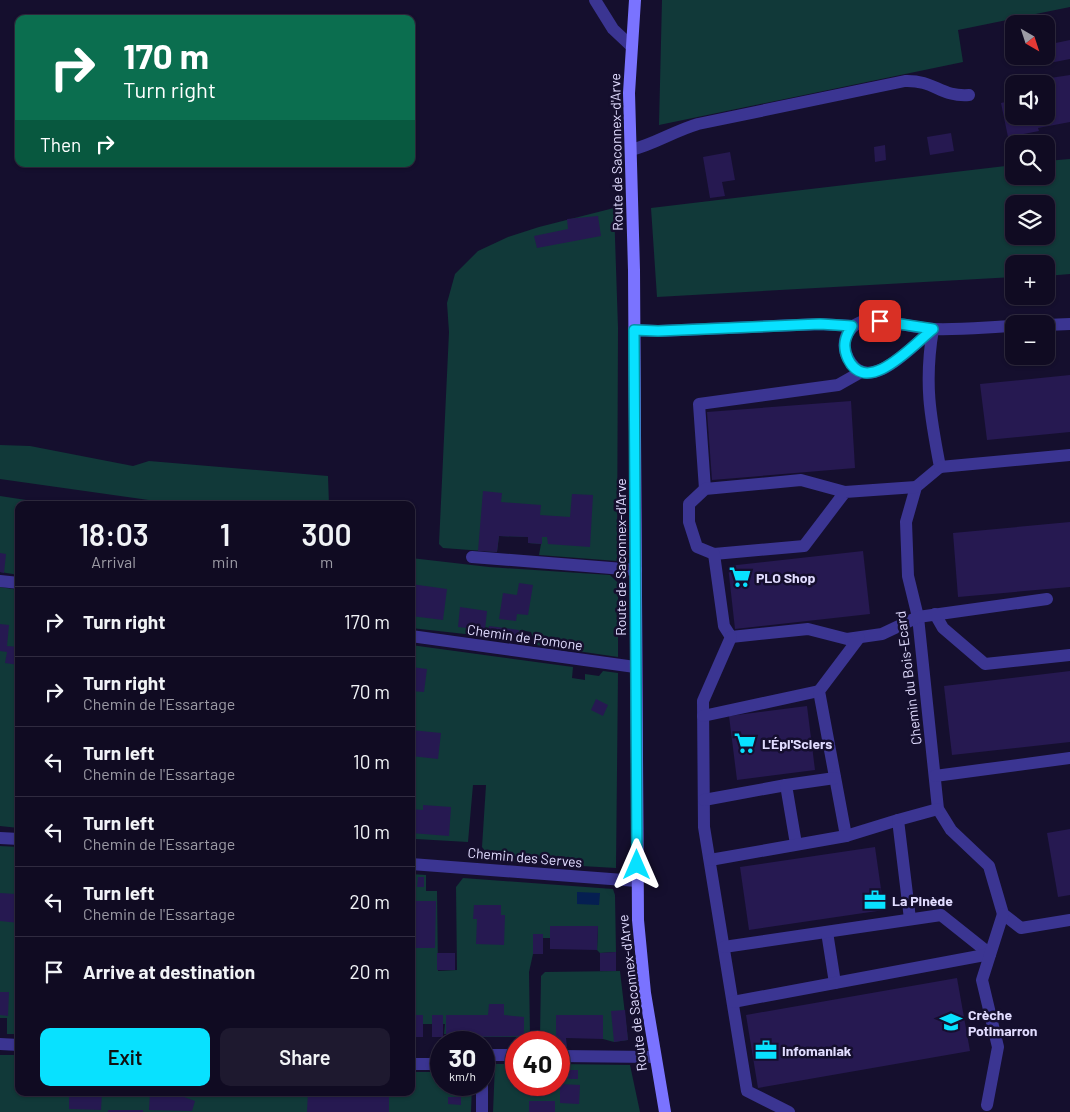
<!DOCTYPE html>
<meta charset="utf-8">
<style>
body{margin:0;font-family:Barlow,sans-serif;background:#1e192f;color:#f1f3f6;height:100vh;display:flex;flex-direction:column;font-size:19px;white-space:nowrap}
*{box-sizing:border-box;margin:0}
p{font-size:16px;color:#9c9ba5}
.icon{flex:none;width:28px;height:28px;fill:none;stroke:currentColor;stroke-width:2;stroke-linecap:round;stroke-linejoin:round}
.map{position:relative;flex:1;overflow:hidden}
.side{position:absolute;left:15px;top:501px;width:400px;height:595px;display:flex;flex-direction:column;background:#100b22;border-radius:10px;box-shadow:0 1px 4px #0004,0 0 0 1px #302b40}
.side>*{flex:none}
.guide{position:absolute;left:15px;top:15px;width:400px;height:152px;border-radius:10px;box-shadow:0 1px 4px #0004,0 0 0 1px #302b40;background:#0b6e4f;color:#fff;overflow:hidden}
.needle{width:32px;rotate:141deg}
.controls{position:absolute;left:1005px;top:15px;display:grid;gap:10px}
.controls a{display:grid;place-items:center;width:50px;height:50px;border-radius:10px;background:#100b22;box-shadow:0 1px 4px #0004,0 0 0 1px #302b40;font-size:25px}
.speed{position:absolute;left:430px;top:1031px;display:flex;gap:10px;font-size:25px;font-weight:700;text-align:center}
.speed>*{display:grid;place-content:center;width:65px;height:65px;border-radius:50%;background:#100b22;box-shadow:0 1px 4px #0004,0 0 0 1px #302b40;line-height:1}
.speed small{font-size:12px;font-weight:400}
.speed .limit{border:8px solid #d22;background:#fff;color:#111}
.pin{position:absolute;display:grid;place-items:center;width:42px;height:42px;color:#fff;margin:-21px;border-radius:10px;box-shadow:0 2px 8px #0006}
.me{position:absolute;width:55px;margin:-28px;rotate:0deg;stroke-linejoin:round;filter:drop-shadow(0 0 4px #0008)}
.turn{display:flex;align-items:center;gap:18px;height:105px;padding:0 25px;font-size:22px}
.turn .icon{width:65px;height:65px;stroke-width:2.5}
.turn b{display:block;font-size:35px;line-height:42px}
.then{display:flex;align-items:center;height:48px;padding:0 25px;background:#0003;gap:10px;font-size:19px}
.eta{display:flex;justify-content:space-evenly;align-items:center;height:85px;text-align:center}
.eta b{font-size:30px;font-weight:600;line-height:35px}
.primary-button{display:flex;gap:10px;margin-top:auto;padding:10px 25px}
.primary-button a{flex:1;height:58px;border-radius:10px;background:#08e1ff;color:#111;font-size:20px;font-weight:600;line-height:58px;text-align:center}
.primary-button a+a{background:#1e192f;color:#f1f3f6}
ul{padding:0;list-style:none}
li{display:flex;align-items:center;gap:15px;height:70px;padding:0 25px;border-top:1px solid #302b40}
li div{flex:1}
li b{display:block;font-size:19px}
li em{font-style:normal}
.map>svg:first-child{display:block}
</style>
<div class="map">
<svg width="1070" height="1112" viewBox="0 0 1070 1112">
<rect width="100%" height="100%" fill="#150f2e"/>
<g fill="#113939" fill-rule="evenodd">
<path d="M662,0H1070V7L958,30L963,62L659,125Z"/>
<path d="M1070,159V274L1046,276V264H1014V277L657,297L651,208L1014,165V176H1046V161ZM1014,204H1046V236H1014Z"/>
<path d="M614,208L618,328L617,561L539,555L541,544L528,543V537L499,536L497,552L443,548L439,544L449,332L447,303L455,274L478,251L508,237L539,227Z"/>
<path d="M0,445L30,446L133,466L149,461L328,476L329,505H184L0,479Z"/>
<path d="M0,496L59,505H19V575L0,572Z"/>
<path d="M411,558L489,567L610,575L618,583V657L536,645L531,632L520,630L518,640L411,628Z"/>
<path d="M0,587L19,590V828L0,826Z"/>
<path d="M411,645L573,667L572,678L585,680V674L599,676L603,671L618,673L616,868L493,861L482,847L486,785H473L468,842L416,839L414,853H411Z"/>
<path d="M0,846L19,847V1034H7V1018H0Z"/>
<path d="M411,874L426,875V891H437L438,971L457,970L456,887L463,878L613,889L615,895L616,952L600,953L597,950L598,926H551L550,938H543V934L533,935V954L529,972L530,1037H455V1034H444L445,1024H423V1015H411Z"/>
<path d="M620,971L628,1040L614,1042L603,1039V1015H556V1038H540L541,976L545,972Z"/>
<path d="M0,1055H19V1092H411V1072H441V1085H472L471,1112H0Z"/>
<path d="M495,1064H516V1085H559V1064L630,1065L640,1112H493Z"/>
</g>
<path fill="#051f51" d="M577,892L600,893L599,905L577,904Z"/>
<g fill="#261951">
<path d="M1070,40V59L1034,66L1032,56H1046V45Z"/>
<path d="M1070,75V122L1038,128L1039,131L1008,137L1001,103L1014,100V116H1046V100L1054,99L1050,78Z"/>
<path d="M951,133L954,151L930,155L927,137Z"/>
<path d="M885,145L886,160L875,162L874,147Z"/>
<path d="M730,152L735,180L722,182L725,196L710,198L703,157Z"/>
<path d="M598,216L601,236L537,248L534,236L568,229L567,219Z"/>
<path d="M1070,375V432L987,440L980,384Z"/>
<path d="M851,401L855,468L712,480L707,412Z"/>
<path d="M483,491L502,493L501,502L541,505L540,515L570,517L572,494L593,495L590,547L548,544L547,537H542V544L528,543V537L499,536L497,552L478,551Z"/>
<path d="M1070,522V587L958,597L953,533Z"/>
<path d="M863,551L870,614L735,629L728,566Z"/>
<path d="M0,553L6,554L4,573L0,572Z"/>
<path d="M519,583L533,585L528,615L517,614L516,621L499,619L503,593L517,595Z"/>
<path d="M411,584L447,589L443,620L411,616Z"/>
<path d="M460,607L487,611L485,630L458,627Z"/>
<path d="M0,624L9,625L7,646L19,647V665L5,663L7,652L0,651Z"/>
<path d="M489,626L519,630L518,640L488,636Z"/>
<path d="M411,667L427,669L424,692L411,691Z"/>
<path d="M1070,671V742L952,755L944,686Z"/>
<path d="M596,699L608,705L603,716L591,710Z"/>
<path d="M807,706L815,770L737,780L729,716Z"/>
<path d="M411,730L441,733L438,759L411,756Z"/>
<path d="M423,805L451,807L449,836L411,833V809L423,810Z"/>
<path d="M1070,829V895L1058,897L1047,833Z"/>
<path d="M875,847L884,910L749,930L740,867Z"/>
<path d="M418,877H424V887H417Z"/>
<path d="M0,893L16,894L15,905H19V923L0,921Z"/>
<path d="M412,901H436L435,948H413Z"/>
<path d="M474,905H501V915H505L504,945L476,944L477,919H473Z"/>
<path d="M550,926H598L597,950L550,949Z"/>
<rect x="533" y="934" width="10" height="20"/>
<path d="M616,952V971H600V953Z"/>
<rect x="437" y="953" width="18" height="17"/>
<path d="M957,978L970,1051L758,1088L746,1015Z"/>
<path d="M0,992H9L8,1016L0,1015Z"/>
<path d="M489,1004H504V1015L524,1017V1036L455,1037V1034H446V1015H488Z"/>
<path d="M625,1010L628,1040L614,1042L611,1011Z"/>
<rect x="411" y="1015" width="12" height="22"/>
<rect x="432" y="1015" width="11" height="22"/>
<path d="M556,1015H603V1039L566,1038L567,1047H559V1042H548V1038H556Z"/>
<rect x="568" y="1070" width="10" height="9"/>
<path d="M560,1084L580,1085L579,1104L560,1103Z"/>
<path d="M69,1092H102L101,1110L69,1109Z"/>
<path d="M150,1092L185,1093L184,1097L195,1101L192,1111L149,1110Z"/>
<path d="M308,1092H389V1112H307Z"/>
<path d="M448,1097H461V1105L448,1104Z"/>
<rect x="529" y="1101" width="26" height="11"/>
<rect x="108" y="1110" width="35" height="2"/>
</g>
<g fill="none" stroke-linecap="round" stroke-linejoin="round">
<g stroke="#3b3592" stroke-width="12">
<path d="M631,150C655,144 674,131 698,124L905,81C935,80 940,97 969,95"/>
<path d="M634,330L658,331L820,324L852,326"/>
<path d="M935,614L943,628L985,664L1070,655"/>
</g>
<g stroke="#3b3592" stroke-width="12">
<path d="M595,0L613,29L630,45"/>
<path d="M1046,325L1070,324"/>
<path d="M933,329C924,383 930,415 940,467L916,487L906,522L908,576L918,617L938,809L951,830L989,866L1003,914L1021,928L1070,920"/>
<path d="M933,329C913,345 868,398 848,358C844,351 843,340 848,333C852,326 857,322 866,321C889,319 911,328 934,329C960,330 987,327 1014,326"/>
<path d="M940,467L1070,455"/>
<path d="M705,489L699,404L838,385L861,372"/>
<path d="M845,492L801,480L705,489L689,504V522L697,547L714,554L804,546L845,492L916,487"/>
<path d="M714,554L724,626L731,637L808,629L847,639L882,634L918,617L1047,599"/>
<path d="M472,557L636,570"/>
<path d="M0,581L19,583"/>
<path d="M411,636L635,667"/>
<path d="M731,637L703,701L704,827L747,1091L789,1112"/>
<path d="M703,716L819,691"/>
<path d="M935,776L1070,758"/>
<path d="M704,800L786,785"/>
<path d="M846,836L819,691L859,638"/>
<path d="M0,838L19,839"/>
<path d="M796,844L786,785L835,778"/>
<path d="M710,860L846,836L898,820"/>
<path d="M411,864L637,881"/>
<path d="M910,919L898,820L938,809"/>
<path d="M827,932L835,983"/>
<path d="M724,947L941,915L990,954"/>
<path d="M733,1002L990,954"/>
<path d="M0,1044L19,1045"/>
<path d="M484,1055H516"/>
<path d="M559,1056L654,1057"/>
<path d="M411,1064H441"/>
<path d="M987,1105L998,1047L982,980L1003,914"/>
<path d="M482,1112V1085"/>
</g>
<path stroke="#7a73ff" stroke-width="12" d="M635,0L629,93L634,270L638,920L645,993L665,1112"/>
</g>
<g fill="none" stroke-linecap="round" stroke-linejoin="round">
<g stroke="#0592a6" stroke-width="12">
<path id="route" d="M637,865L634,330L658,331L820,324L852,326C845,337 842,346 848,359C867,398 914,344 933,329L880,321"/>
</g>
<use href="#route" stroke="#08e1ff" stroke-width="9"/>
</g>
<defs>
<g id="supermarket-bare" transform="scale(1.725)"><path d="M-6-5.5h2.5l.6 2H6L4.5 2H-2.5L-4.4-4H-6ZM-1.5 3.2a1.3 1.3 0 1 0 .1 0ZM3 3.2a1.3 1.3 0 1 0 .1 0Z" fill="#08e1ff" stroke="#150f2e" stroke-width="2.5" paint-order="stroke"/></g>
<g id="office-bare" transform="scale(1.725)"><path d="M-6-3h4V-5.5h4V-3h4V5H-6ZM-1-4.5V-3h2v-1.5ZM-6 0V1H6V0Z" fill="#08e1ff" stroke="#150f2e" stroke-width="2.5" paint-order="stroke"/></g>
<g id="school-bare" transform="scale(1.725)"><path d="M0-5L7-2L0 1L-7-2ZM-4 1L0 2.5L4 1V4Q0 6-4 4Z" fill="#08e1ff" stroke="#150f2e" stroke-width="2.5" paint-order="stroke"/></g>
</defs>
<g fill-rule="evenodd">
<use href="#supermarket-bare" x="740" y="577"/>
<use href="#supermarket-bare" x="745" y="743"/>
<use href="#office-bare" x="875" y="900"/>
<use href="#school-bare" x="951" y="1022"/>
<use href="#office-bare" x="766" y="1050"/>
</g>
<g text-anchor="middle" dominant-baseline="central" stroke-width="5" stroke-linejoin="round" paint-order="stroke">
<g font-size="14" fill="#e1dcff" stroke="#150f2e">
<text transform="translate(616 152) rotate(-91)">Route de Saconnex-d'Arve</text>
<text transform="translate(620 557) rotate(-90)">Route de Saconnex-d'Arve</text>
<text transform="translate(525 637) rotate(8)">Chemin de Pomone</text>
<text transform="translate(908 678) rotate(-97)">Chemin du Bois-Ecard</text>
<text transform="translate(525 857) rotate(5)">Chemin des Serves</text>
<text transform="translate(632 993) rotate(-97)">Route de Saconnex-d'Arve</text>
</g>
<g font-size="14" font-weight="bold" fill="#e1dcff" stroke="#150f2e" text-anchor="start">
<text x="756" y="577">PLO Shop</text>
<text x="762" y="743">L'Épi'Sciers</text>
<text x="892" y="900">La Pinède</text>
<text x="968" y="1014">Crèche<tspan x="968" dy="16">Potimarron</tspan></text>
<text x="782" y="1050">Infomaniak</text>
</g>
</g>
</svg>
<div class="controls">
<a><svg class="needle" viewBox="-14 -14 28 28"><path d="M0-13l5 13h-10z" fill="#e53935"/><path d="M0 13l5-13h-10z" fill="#9c9ba5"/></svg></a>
<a><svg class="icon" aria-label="sound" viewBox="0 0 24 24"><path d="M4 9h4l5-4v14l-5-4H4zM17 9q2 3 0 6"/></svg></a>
<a><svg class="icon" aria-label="search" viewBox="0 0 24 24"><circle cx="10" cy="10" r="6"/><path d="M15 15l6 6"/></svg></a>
<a><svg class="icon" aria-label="layers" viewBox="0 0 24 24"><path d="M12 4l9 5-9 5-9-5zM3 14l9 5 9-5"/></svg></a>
<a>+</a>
<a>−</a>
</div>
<div class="speed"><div>30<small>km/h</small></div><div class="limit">40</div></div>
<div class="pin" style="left:880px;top:321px;background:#d93025"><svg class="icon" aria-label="arrive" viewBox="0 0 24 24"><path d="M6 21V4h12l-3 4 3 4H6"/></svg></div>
<svg class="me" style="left:637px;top:865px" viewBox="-20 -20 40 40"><path d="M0-17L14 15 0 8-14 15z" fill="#08e1ff" stroke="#fff" stroke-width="4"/></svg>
<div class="guide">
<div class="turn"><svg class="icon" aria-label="right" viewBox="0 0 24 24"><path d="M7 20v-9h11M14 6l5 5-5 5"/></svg><div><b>170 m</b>Turn right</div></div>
<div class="then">Then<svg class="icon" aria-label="right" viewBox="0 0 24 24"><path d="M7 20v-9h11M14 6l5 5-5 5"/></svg></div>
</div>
<section class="side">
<div class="eta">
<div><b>18:03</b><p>Arrival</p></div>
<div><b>1</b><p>min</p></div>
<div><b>300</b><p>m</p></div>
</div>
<ul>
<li><svg class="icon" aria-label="right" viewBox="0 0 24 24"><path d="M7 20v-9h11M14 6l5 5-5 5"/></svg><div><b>Turn right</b></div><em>170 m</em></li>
<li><svg class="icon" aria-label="right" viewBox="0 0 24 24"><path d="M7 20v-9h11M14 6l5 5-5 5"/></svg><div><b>Turn right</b><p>Chemin de l'Essartage</p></div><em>70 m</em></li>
<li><svg class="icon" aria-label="left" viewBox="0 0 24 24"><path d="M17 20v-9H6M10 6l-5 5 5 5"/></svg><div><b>Turn left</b><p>Chemin de l'Essartage</p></div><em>10 m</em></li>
<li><svg class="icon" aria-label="left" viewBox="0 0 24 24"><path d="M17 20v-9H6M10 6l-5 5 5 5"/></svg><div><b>Turn left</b><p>Chemin de l'Essartage</p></div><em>10 m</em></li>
<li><svg class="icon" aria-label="left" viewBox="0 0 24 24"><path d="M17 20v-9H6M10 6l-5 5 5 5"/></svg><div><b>Turn left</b><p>Chemin de l'Essartage</p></div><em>20 m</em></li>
<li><svg class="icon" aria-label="arrive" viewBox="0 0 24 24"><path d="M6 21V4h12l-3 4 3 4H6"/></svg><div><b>Arrive at destination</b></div><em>20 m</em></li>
</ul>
<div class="primary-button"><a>Exit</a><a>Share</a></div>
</section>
</div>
